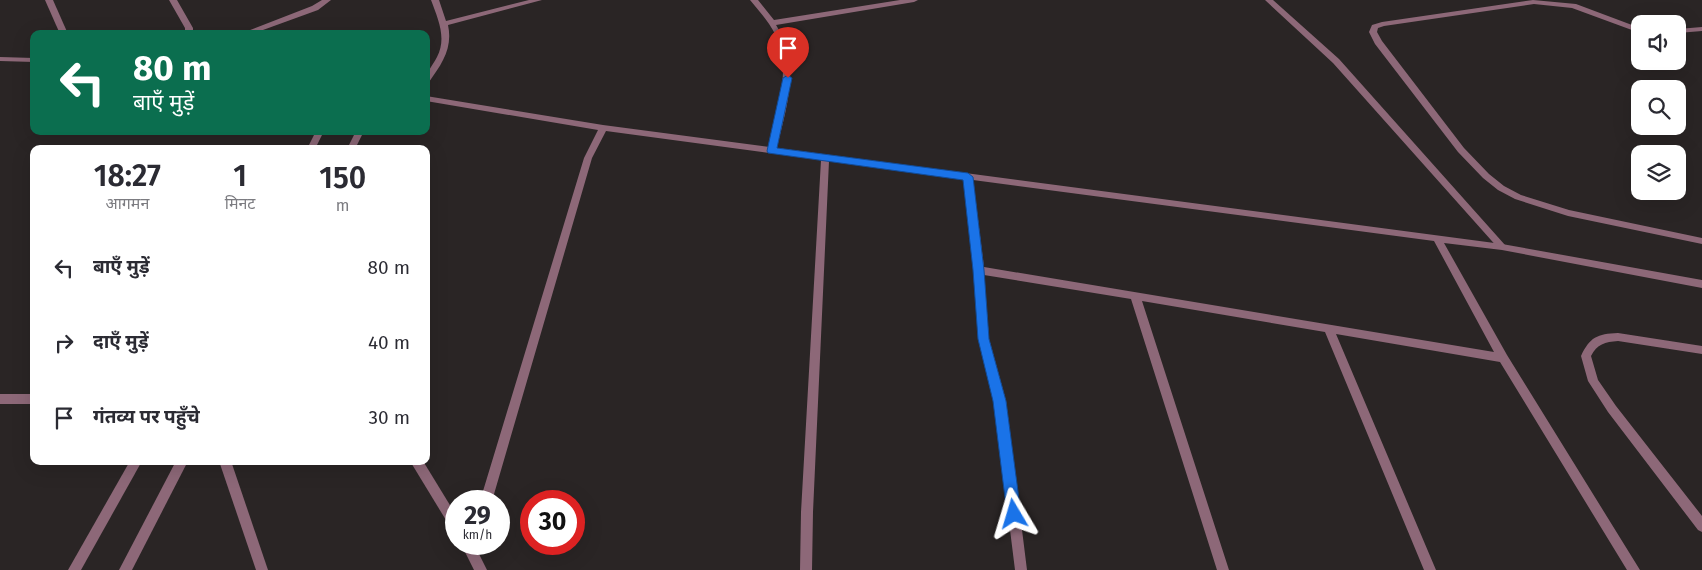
<!DOCTYPE html>
<html lang="hi">
<meta charset="utf-8">
<style>
body{margin:0;font-family:"Fira Sans","Noto Sans Devanagari",sans-serif;background:#f7f7f7;color:#2b2b33;height:100vh;display:flex;flex-direction:column;font-size:19px;white-space:nowrap}
*{box-sizing:border-box;margin:0}
p{font-size:16px;color:#7c7c81}
.icon{flex:none;width:28px;height:28px;fill:none;stroke:currentColor;stroke-width:2;stroke-linecap:round;stroke-linejoin:round}
.map{position:relative;flex:1;overflow:hidden}
.sheet{position:absolute;left:30px;top:145px;width:400px;height:320px;display:flex;flex-direction:column;background:#fff;border-radius:10px;box-shadow:0 5px 20px #0002}
.sheet>*{flex:none}
.banner{position:absolute;left:30px;top:30px;width:400px;height:105px;border-radius:10px;box-shadow:0 5px 20px #0002;background:#0b6e4f;color:#fff;overflow:hidden}
.controls{position:absolute;left:1631px;top:15px;display:grid;gap:10px}
.controls a{display:grid;place-items:center;width:55px;height:55px;border-radius:10px;background:#fff;box-shadow:0 5px 20px #0002;font-size:25px}
.speed{position:absolute;left:445px;top:490px;display:flex;gap:10px;font-size:25px;font-weight:700;text-align:center}
.speed>*{display:grid;place-content:center;width:65px;height:65px;border-radius:50%;background:#fff;box-shadow:0 5px 20px #0002;line-height:1}
.speed small{font-size:12px;font-weight:400}
.speed .limit{border:8px solid #d22;background:#fff;color:#111}
.pin{position:absolute;display:grid;place-items:center;width:42px;height:42px;color:#fff;margin:-51px -21px;border-radius:50% 50% 50% 0;rotate:-45deg;box-shadow:0 0 5px #0007}
.pin .icon{rotate:45deg}
.me{position:absolute;width:55px;margin:-28px;rotate:353deg;stroke-linejoin:round;filter:drop-shadow(0 0 4px #0008)}
.turn{display:flex;align-items:center;gap:18px;height:105px;padding:0 20px;font-size:22px}
.turn .icon{width:65px;height:65px;stroke-width:2.5}
.turn b{display:block;font-size:35px;line-height:42px}
.eta{display:flex;justify-content:space-evenly;align-items:center;height:85px;text-align:center}
.eta b{font-size:30px;font-weight:600;line-height:35px}
ul{padding:0;list-style:none}
li{display:flex;align-items:center;gap:15px;height:75px;padding:0 20px}
li div{flex:1}
li b{display:block;font-size:19px}
li em{font-style:normal}
.map>svg:first-child{display:block}
</style>
<div class="map">
<svg width="1702" height="570" viewBox="0 0 1702 570">
<rect width="100%" height="100%" fill="#2a2525"/>
<g fill="none" stroke-linecap="round" stroke-linejoin="round">
<g fill="#8d6878" fill-rule="evenodd">
<path d="M45,0H53L68,34H60Z"/>
<path d="M169,0H177L193,28V34H185V28Z"/>
<path d="M322,0H331L318,10L252,34H240L312,6Z"/>
<path d="M431,0H439L446,21L529,0H542L448,25C453,48 442,64 429,82H426C426,71 432,67 437,57C447,38 438,19 431,0Z"/>
<path d="M750,0H758L774,20L900,0H918L914,2L776,25C802,64 786,109 776,151L772,154L768,151C776,114 793,72 775,34C769,22 759,11 750,0Z"/>
<path d="M1265,0H1273L1339,59L1505,245L1507,247L1505,249H1499L1333,63Z"/>
<path d="M1533,0L1576,4L1640,28V33L1572,8L1534,4L1384,26L1378,28L1377,32L1382,41L1464,148L1489,174L1504,186L1521,195L1569,210L1702,238V244L1568,216L1515,199L1498,190L1483,178L1458,152L1375,44L1369,32L1372,25L1382,22Z"/>
<path d="M1702,27V31L1678,33V29Z"/>
<path d="M1618,333L1702,346V354L1618,341C1605,342 1597,344 1591,356L1598,380L1616,406L1702,516V532L1698,530L1608,412L1588,381L1581,356C1590,337 1597,334 1618,333Z"/>
</g>
<g fill="#8d6878" fill-rule="evenodd">
<path d="M0,57L34,58V62L0,61Z"/>
<path d="M426,96L603,125L1502,244L1702,280V288L1502,250L1444,243L1507,355L1640,570H1627L1500,362L1336,334L1436,570H1424L1325,332L1142,301L1229,570H1217L1131,299L984,275L989,339L1006,401L1027,570H1015L994,401L979,339L974,270L964,179L829,161L813,512L812,570H800L801,512L821,160L606,131L592,158L492,501H480L584,158L598,130L426,101ZM973,180L1434,241L1494,352L984,267Z"/>
<path d="M316,131H324L315,149H307Z"/>
<path d="M356,131H364L355,149H347Z"/>
<rect x="0" y="394" width="34" height="10"/>
<path d="M130,461H142L81,570H68Z"/>
<path d="M176,461H188L132,570H119Z"/>
<path d="M219,461H231L268,570H256Z"/>
<path d="M410,461H423L456,515V532L452,530Z"/>
<path d="M461,544H474L487,570H474Z"/>
</g>
</g>
<path fill="#1a73e8" stroke="#114b97" d="M788,75L792,78L777,148L968,173L973,177L984,270L989,339L1006,401L1021,514L1019,518L1014,520L1009,518L1007,514L993,401L978,339L973,270L963,180L768,153L767,151L783,78Z"/>
</svg>
<div class="controls">
<a><svg class="icon" aria-label="sound" viewBox="0 0 24 24"><path d="M4 9h4l5-4v14l-5-4H4zM17 9q2 3 0 6"/></svg></a>
<a><svg class="icon" aria-label="search" viewBox="0 0 24 24"><circle cx="10" cy="10" r="6"/><path d="M15 15l6 6"/></svg></a>
<a><svg class="icon" aria-label="layers" viewBox="0 0 24 24"><path d="M12 4l9 5-9 5-9-5zM3 14l9 5 9-5"/></svg></a>
</div>
<div class="speed"><div>29<small>km/h</small></div><div class="limit">30</div></div>
<div class="pin" style="left:788px;top:78px;background:#d93025"><svg class="icon" aria-label="arrive" viewBox="0 0 24 24"><path d="M6 21V4h12l-3 4 3 4H6"/></svg></div>
<svg class="me" style="left:1014px;top:514px" viewBox="-20 -20 40 40"><path d="M0-17L14 15 0 8-14 15z" fill="#1a73e8" stroke="#fff" stroke-width="4"/></svg>
<div class="banner">
<div class="turn"><svg class="icon" aria-label="left" viewBox="0 0 24 24"><path d="M17 20v-9H6M10 6l-5 5 5 5"/></svg><div><b>80 m</b>बाएँ मुड़ें</div></div>
</div>
<section class="sheet">
<div class="eta">
<div><b>18:27</b><p>आगमन</p></div>
<div><b>1</b><p>मिनट</p></div>
<div><b>150</b><p>m</p></div>
</div>
<ul>
<li><svg class="icon" aria-label="left" viewBox="0 0 24 24"><path d="M17 20v-9H6M10 6l-5 5 5 5"/></svg><div><b>बाएँ मुड़ें</b></div><em>80 m</em></li>
<li><svg class="icon" aria-label="right" viewBox="0 0 24 24"><path d="M7 20v-9h11M14 6l5 5-5 5"/></svg><div><b>दाएँ मुड़ें</b></div><em>40 m</em></li>
<li><svg class="icon" aria-label="arrive" viewBox="0 0 24 24"><path d="M6 21V4h12l-3 4 3 4H6"/></svg><div><b>गंतव्य पर पहुँचे</b></div><em>30 m</em></li>
</ul>
</section>
</div>
